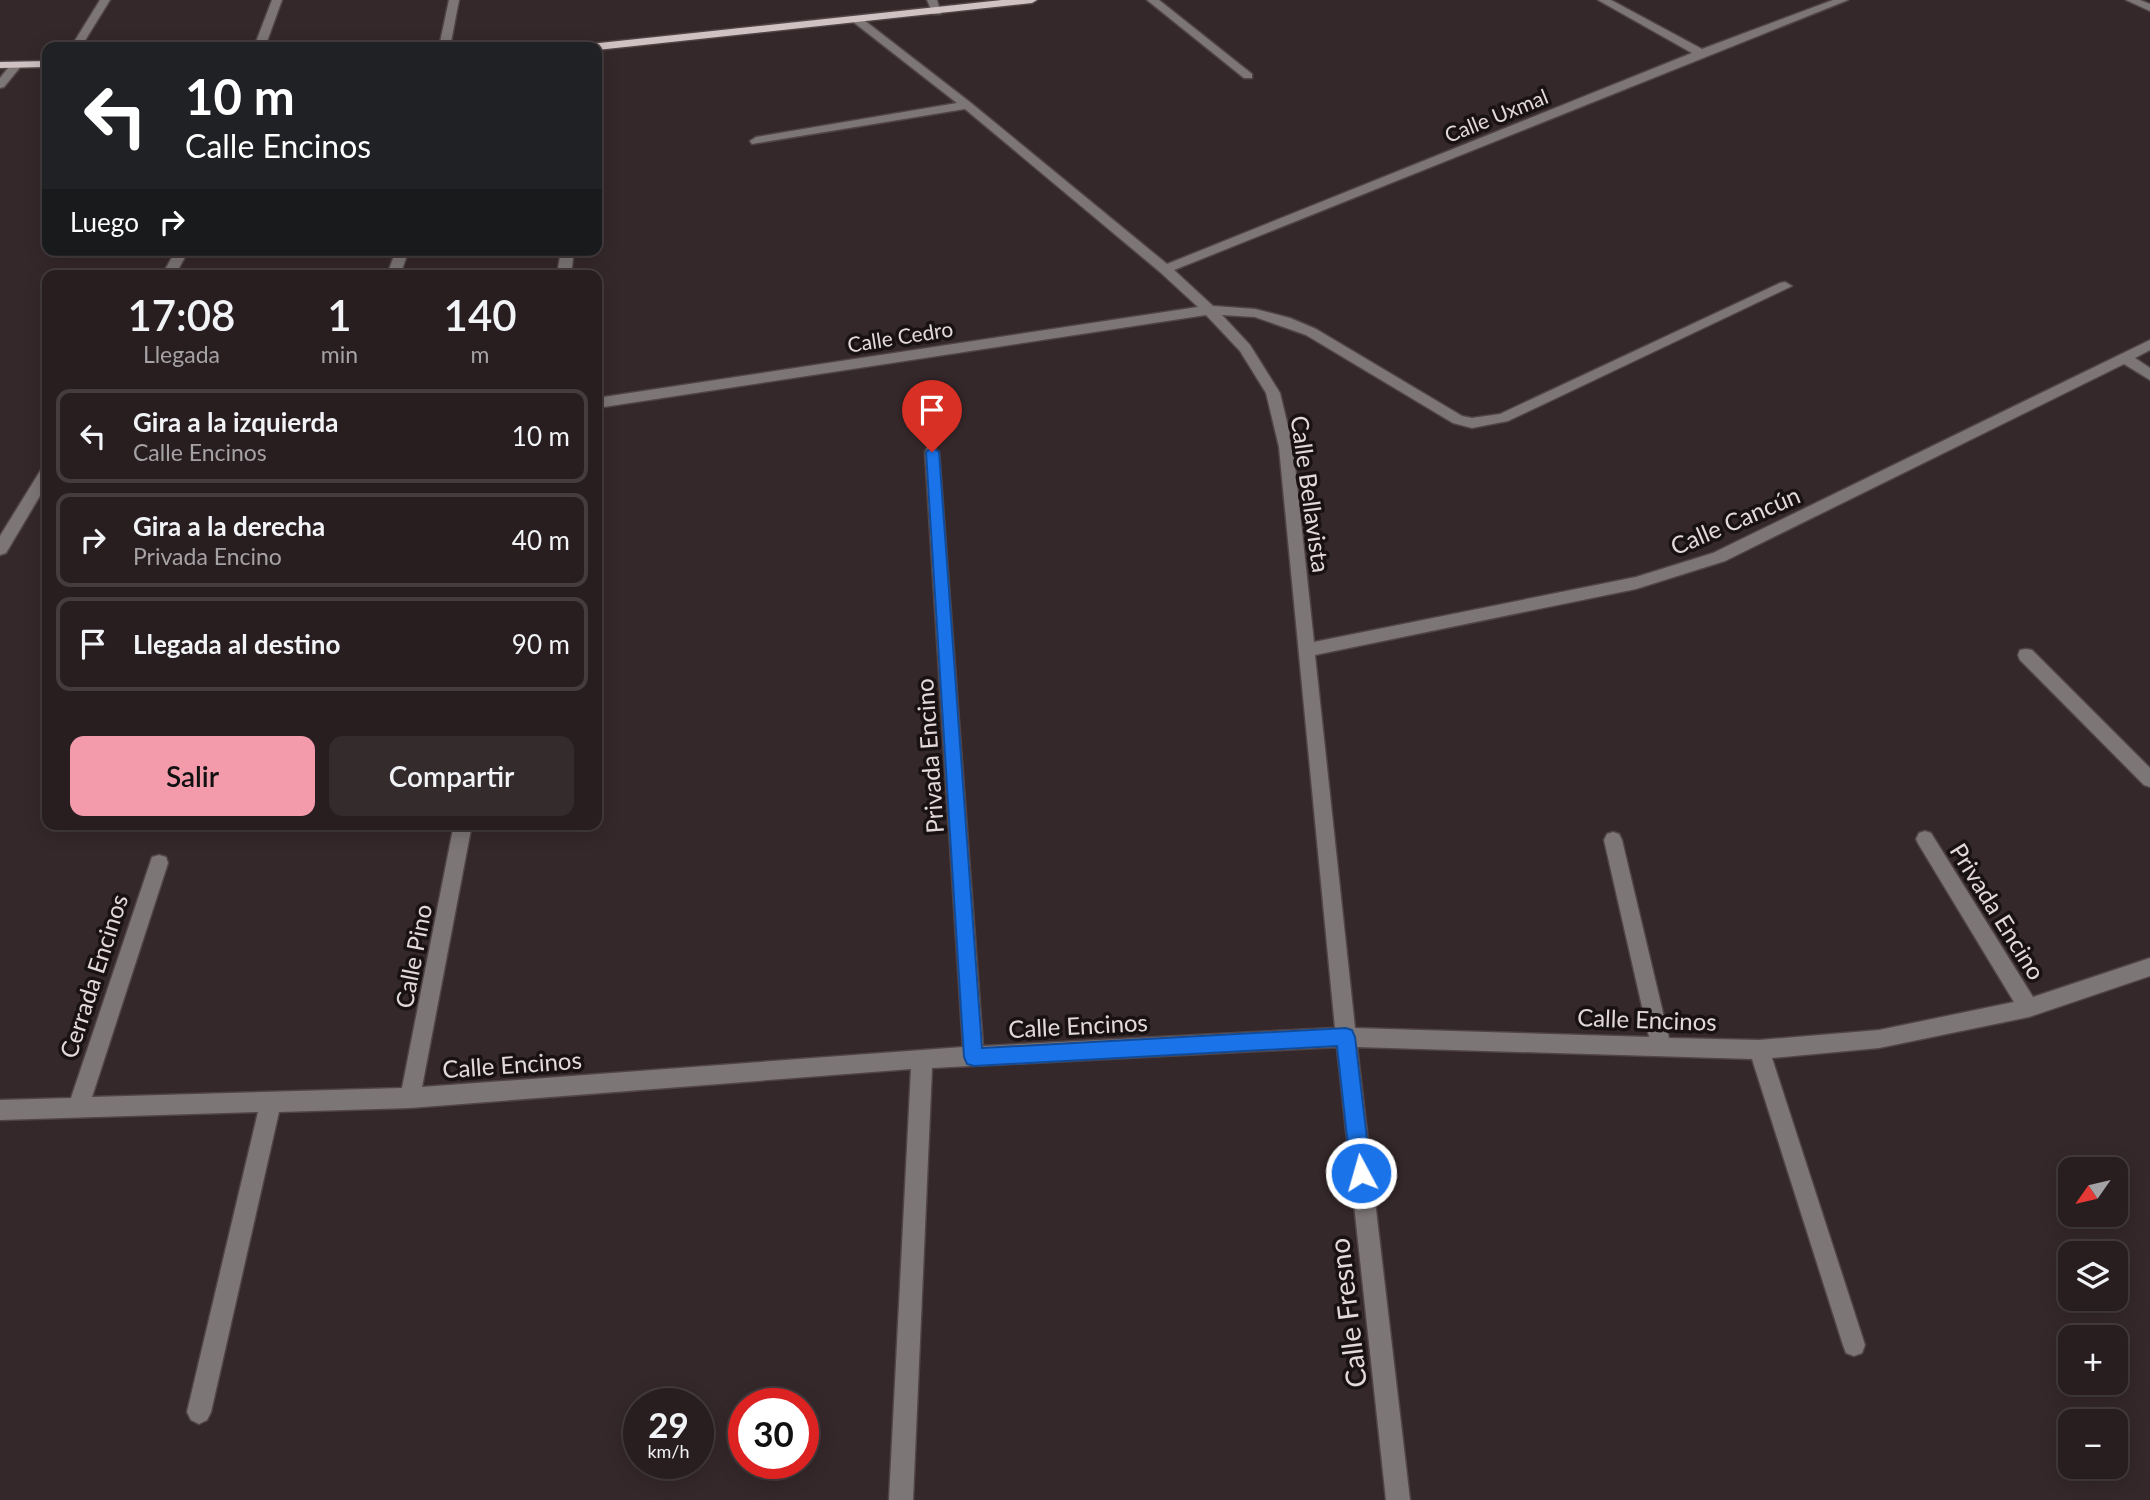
<!DOCTYPE html>
<html lang="es">
<meta charset="utf-8">
<style>
body{margin:0;font-family:Lato,sans-serif;background:#342b2d;color:#f1f3f6;height:100vh;display:flex;flex-direction:column;font-size:26px;white-space:nowrap}
*{box-sizing:border-box;margin:0}
p{font-size:23px;color:#a5a2a5}
.icon{flex:none;width:38px;height:38px;fill:none;stroke:currentColor;stroke-width:2;stroke-linecap:round;stroke-linejoin:round}
.map{position:relative;flex:1;overflow:hidden}
.panel{position:absolute;left:42px;top:270px;width:560px;height:560px;display:flex;flex-direction:column;background:#281e20;border-radius:14px;box-shadow:0 4px 18px #0003,0 0 0 2px #443c3e}
.panel>*{flex:none}
.guide{position:absolute;left:42px;top:42px;width:560px;height:214px;border-radius:14px;box-shadow:0 4px 18px #0003,0 0 0 2px #443c3e;background:#202124;color:#fff;overflow:hidden}
.needle{width:46px;rotate:236deg}
.tools{position:absolute;left:2058px;top:1157px;display:grid;gap:14px}
.tools a{display:grid;place-items:center;width:70px;height:70px;border-radius:14px;background:#281e20;box-shadow:0 4px 18px #0003,0 0 0 2px #443c3e;font-size:35px}
.speed{position:absolute;left:623px;top:1388px;display:flex;gap:14px;font-size:35px;font-weight:700;text-align:center}
.speed>*{display:grid;place-content:center;width:91px;height:91px;border-radius:50%;background:#281e20;box-shadow:0 4px 18px #0003,0 0 0 2px #443c3e;line-height:1}
.speed small{font-size:18px;font-weight:400}
.speed .limit{border:10px solid #d22;background:#fff;color:#111}
.pin{position:absolute;display:grid;place-items:center;width:60px;height:60px;color:#fff;margin:-72px -30px;border-radius:50% 50% 50% 0;rotate:-45deg;box-shadow:0 0 7px #0007}
.pin .icon{rotate:45deg}
.me{position:absolute;width:77px;margin:-38px;rotate:354deg;stroke-linejoin:round;filter:drop-shadow(0 0 5px #0008)}
.turn{display:flex;align-items:center;gap:24px;height:147px;padding:0 28px;font-size:32px}
.turn .icon{width:91px;height:91px;stroke-width:2.5}
.turn b{display:block;font-size:49px;line-height:60px}
.then{display:flex;align-items:center;height:66px;padding:0 28px;background:#0003;gap:14px;font-size:26px}
.eta{display:flex;justify-content:space-evenly;align-items:center;height:119px;text-align:center}
.eta b{font-size:42px;font-weight:600;line-height:49px}
.primary-button{display:flex;gap:14px;margin-top:auto;padding:14px 28px}
.primary-button a{flex:1;height:80px;border-radius:14px;background:#f39aab;color:#111;font-size:28px;font-weight:600;line-height:80px;text-align:center}
.primary-button a+a{background:#342b2d;color:#f1f3f6}
ul{padding:0;list-style:none}
li{display:flex;align-items:center;gap:21px;height:94px;margin:0 14px 10px;padding:0 14px;border:4px solid #443c3e;border-radius:14px}
li div{flex:1}
li b{display:block;font-size:26px}
li em{font-style:normal}
.map>svg:first-child{display:block}
</style>
<div class="map">
<svg width="2150" height="1500" viewBox="0 0 2150 1500">
<rect width="100%" height="100%" fill="#35282a"/>
<g fill="none" stroke-linecap="round" stroke-linejoin="round">
<g stroke="#514446" stroke-width="3">
<g id="minor">
<path d="M100,0H110L81,47H71Z"/>
<path d="M272,0H282L265,47H254Z"/>
<path d="M449,0H459L450,47H439Z"/>
<path d="M927,0H937L941,14H933Z"/>
<path d="M1147,0H1159L1252,74V78H1244Z"/>
<path d="M1598,0H1611L1702,49L1833,0H1848L1174,270L1213,306L1255,309L1290,318L1316,329L1462,416L1472,418L1500,414L1780,283L1785,282L1792,286L1508,421L1472,428L1453,423L1306,335L1255,317L1222,315L1250,345L1280,393L1293,447L1314,642L1636,577L1713,553L2150,340V350L2135,358L2150,368V380L2124,364L1725,561L1636,589L1315,655L1355,1028L1649,1037L1604,840L1607,834L1613,832L1619,834L1622,840L1669,1038L1759,1040L1879,1030L2014,1002L1919,845L1916,839L1919,833L1925,831L1931,833L2033,997L2150,958V976L2029,1017L1879,1048L1772,1058L1865,1345L1862,1353L1854,1356L1846,1353L1843,1345L1752,1059L1357,1047L1410,1500H1386L1337,1047L932,1068L913,1500H889L911,1069L410,1108L279,1112L211,1412L207,1420L199,1424L191,1420L187,1412L258,1112L0,1120V1100L71,1098L152,857L159,855L166,857L168,863L92,1097L402,1088L454,824H472L422,1087L963,1047L925,452L927,448L932,447L939,452L983,1046L1335,1028L1279,447L1266,393L1240,351L1206,315L597,408V398L1198,307L1160,272L965,109L752,144L750,141L756,137L957,103L852,21V17H860L971,103L1167,264L1692,53Z"/>
<path d="M2126,0H2140L2150,4V11Z"/>
<path d="M12,63L22,65L4,87L0,88V78Z"/>
<path d="M176,250H189L175,275H162Z"/>
<path d="M396,250H409L400,275H387Z"/>
<path d="M561,250H574L571,275H557Z"/>
<path d="M47,467V484L6,553L0,555V536L42,468Z"/>
<path d="M2026,649L2032,650L2150,768V787L2144,785L2020,660L2018,655L2020,650Z"/>
</g>
</g>
<g stroke="#514446" stroke-width="3">
<g id="major">
<path d="M1002,0H1037L1032,3L597,50V47H584L590,44Z"/>
<path d="M47,61V67L0,68V62Z"/>
</g>
</g>
<use href="#minor" fill="#7d7677" fill-rule="evenodd"/>
<use href="#major" fill="#d0c1c3" fill-rule="evenodd"/>
</g>
<path fill="#1a73e8" stroke="#114b97" stroke-width="2" d="M932,447L939,452L982,1048L1346,1028L1352,1030L1355,1037L1371,1173L1368,1180L1361,1183L1354,1180L1351,1173L1337,1046L974,1066L967,1064L964,1057L926,452Z"/>
<g text-anchor="middle" dominant-baseline="central" stroke-width="7" stroke-linejoin="round" paint-order="stroke">
<g font-size="21" fill="#e2d9db" stroke="#181213">
<text transform="translate(1496 115) rotate(-22)">Calle Uxmal</text>
<text transform="translate(900 336) rotate(-9)">Calle Cedro</text>
</g>
<g font-size="24" fill="#e2d9db" stroke="#181213">
<text transform="translate(1311 494) rotate(82)">Calle Bellavista</text>
<text transform="translate(1735 520) rotate(-23)">Calle Cancún</text>
<text transform="translate(929 756) rotate(-94)">Privada Encino</text>
<text transform="translate(1998 911) rotate(58)">Privada Encino</text>
<text transform="translate(413 956) rotate(-79)">Calle Pino</text>
<text transform="translate(93 976) rotate(-72)">Cerrada Encinos</text>
<text transform="translate(1647 1019) rotate(2)">Calle Encinos</text>
<text transform="translate(1078 1025) rotate(-3)">Calle Encinos</text>
<text transform="translate(512 1064) rotate(-4)">Calle Encinos</text>
</g>
<g font-size="28" fill="#e2d9db" stroke="#181213">
<text transform="translate(1347 1313) rotate(-97)">Calle Fresno</text>
</g>
</g>
</svg>
<div class="tools">
<a><svg class="needle" viewBox="-14 -14 28 28"><path d="M0-13l5 13h-10z" fill="#e53935"/><path d="M0 13l5-13h-10z" fill="#a5a2a5"/></svg></a>
<a><svg class="icon" aria-label="layers" viewBox="0 0 24 24"><path d="M12 4l9 5-9 5-9-5zM3 14l9 5 9-5"/></svg></a>
<a>+</a>
<a>−</a>
</div>
<div class="speed"><div>29<small>km/h</small></div><div class="limit">30</div></div>
<div class="pin" style="left:932px;top:452px;background:#d93025"><svg class="icon" aria-label="arrive" viewBox="0 0 24 24"><path d="M6 21V4h12l-3 4 3 4H6"/></svg></div>
<svg class="me" style="left:1361px;top:1173px" viewBox="-20 -20 40 40"><circle r="17" fill="#1a73e8" stroke="#fff" stroke-width="3"/><path d="M0-11L8 9 0 5-8 9z" fill="#fff"/></svg>
<div class="guide">
<div class="turn"><svg class="icon" aria-label="left" viewBox="0 0 24 24"><path d="M17 20v-9H6M10 6l-5 5 5 5"/></svg><div><b>10 m</b>Calle Encinos</div></div>
<div class="then">Luego<svg class="icon" aria-label="right" viewBox="0 0 24 24"><path d="M7 20v-9h11M14 6l5 5-5 5"/></svg></div>
</div>
<section class="panel">
<div class="eta">
<div><b>17:08</b><p>Llegada</p></div>
<div><b>1</b><p>min</p></div>
<div><b>140</b><p>m</p></div>
</div>
<ul>
<li><svg class="icon" aria-label="left" viewBox="0 0 24 24"><path d="M17 20v-9H6M10 6l-5 5 5 5"/></svg><div><b>Gira a la izquierda</b><p>Calle Encinos</p></div><em>10 m</em></li>
<li><svg class="icon" aria-label="right" viewBox="0 0 24 24"><path d="M7 20v-9h11M14 6l5 5-5 5"/></svg><div><b>Gira a la derecha</b><p>Privada Encino</p></div><em>40 m</em></li>
<li><svg class="icon" aria-label="arrive" viewBox="0 0 24 24"><path d="M6 21V4h12l-3 4 3 4H6"/></svg><div><b>Llegada al destino</b></div><em>90 m</em></li>
</ul>
<div class="primary-button"><a>Salir</a><a>Compartir</a></div>
</section>
</div>
